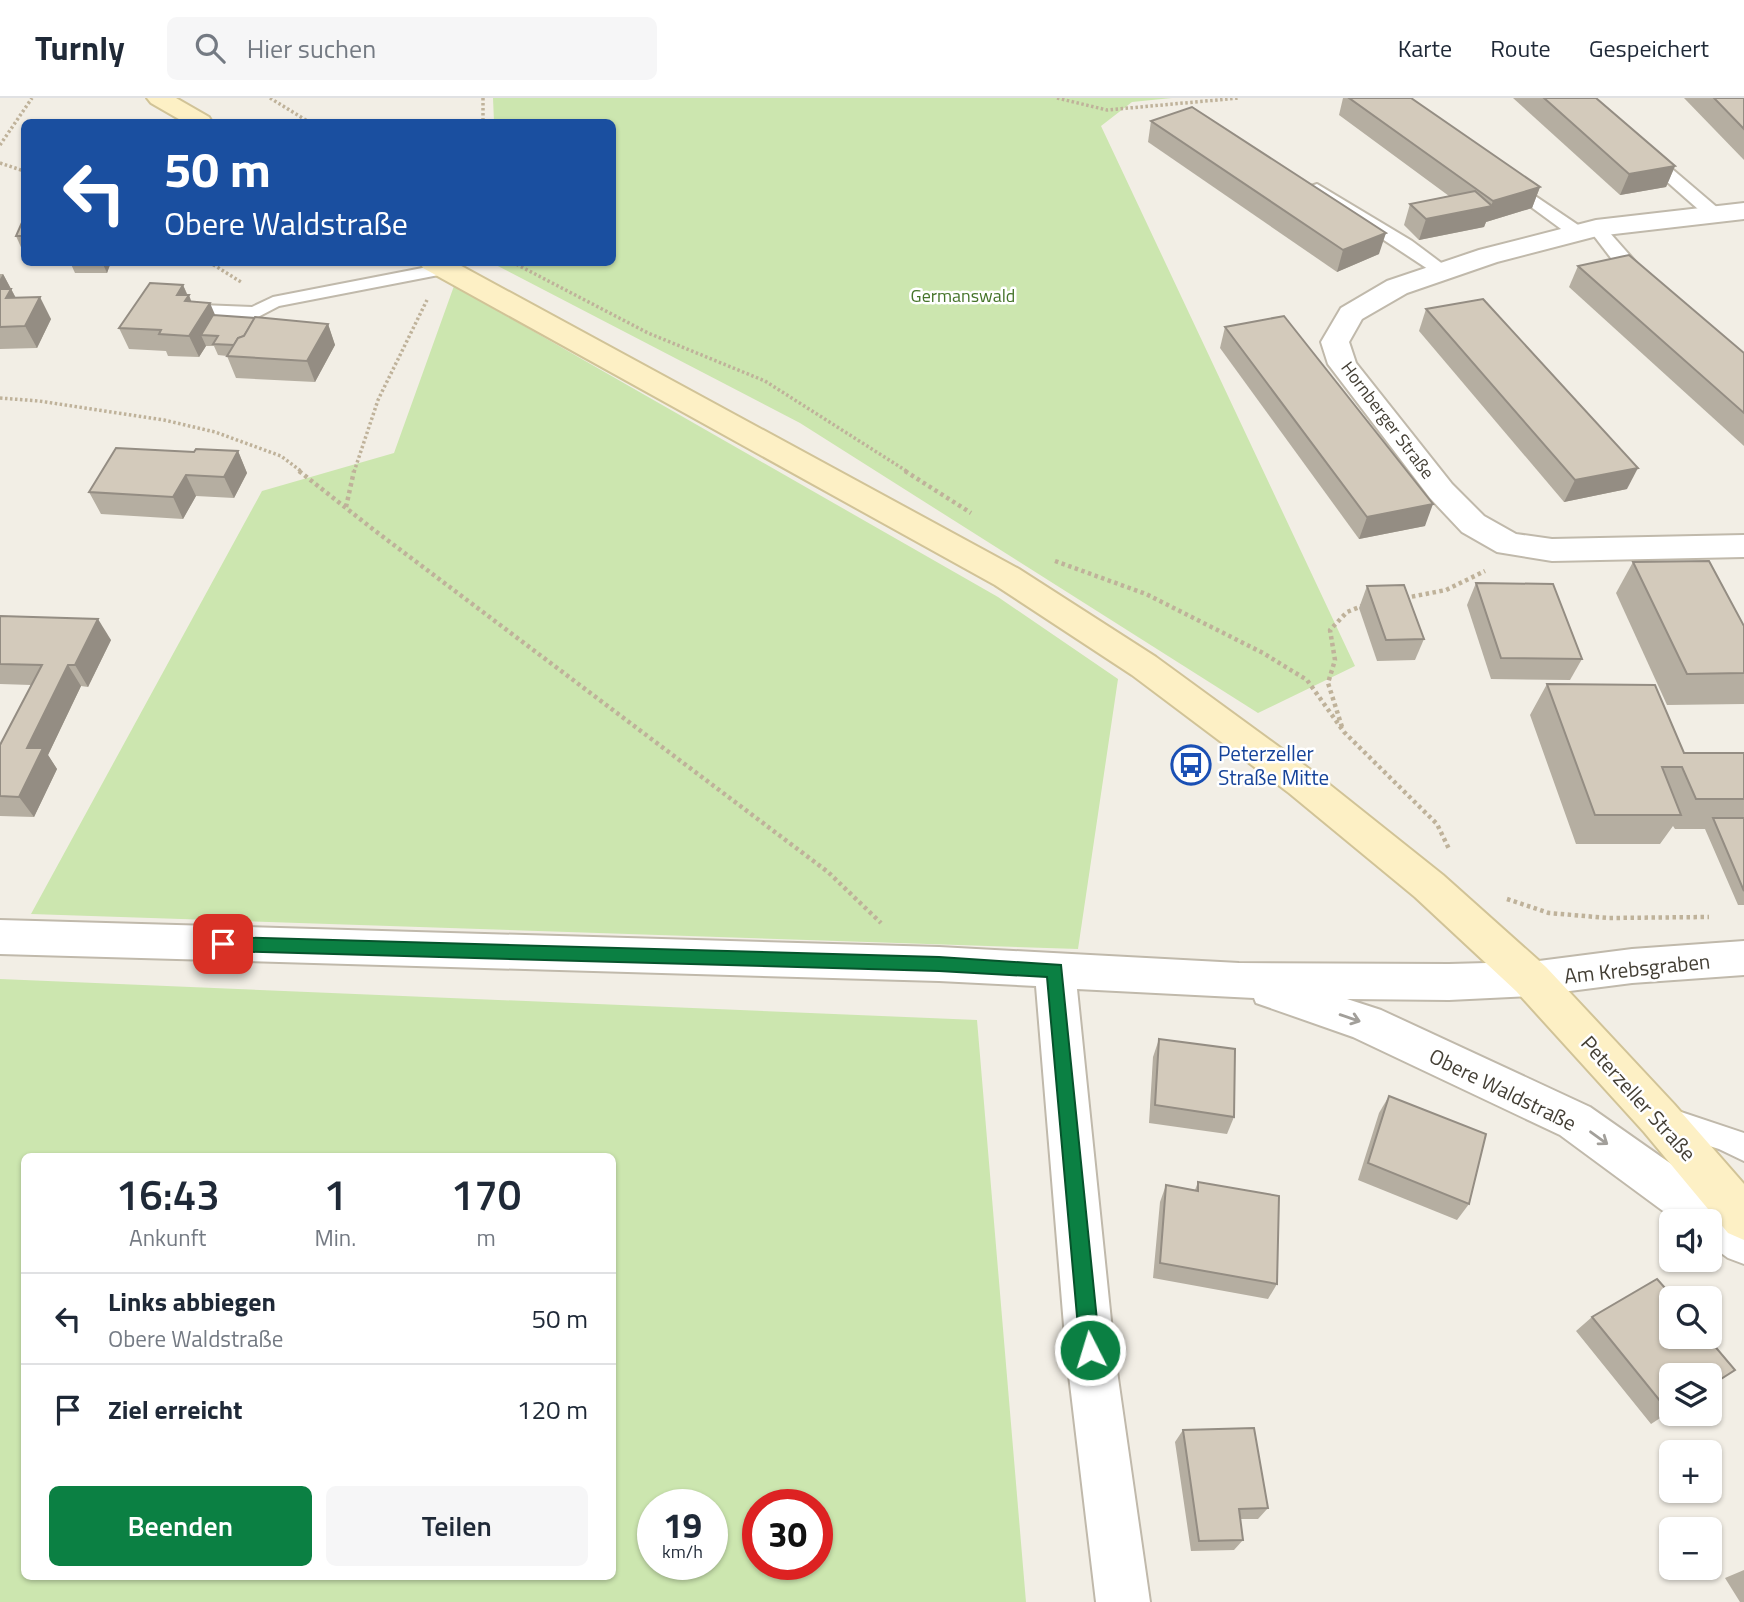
<!DOCTYPE html>
<html lang="de">
<meta charset="utf-8">
<style>
body{margin:0;font-family:"Titillium Web",sans-serif;background:#f6f6f7;color:#1f2937;height:100vh;display:flex;flex-direction:column;font-size:26px;white-space:nowrap}
*{box-sizing:border-box;margin:0}
p{font-size:23px;color:#747a83}
.icon{flex:none;width:38px;height:38px;fill:none;stroke:currentColor;stroke-width:2;stroke-linecap:round;stroke-linejoin:round}
.map{position:relative;flex:1;overflow:hidden}
.side{position:absolute;left:21px;top:1055px;width:595px;height:427px;display:flex;flex-direction:column;background:#fff;border-radius:10px;box-shadow:0 2px 5px #0004}
.side>*{flex:none}
.guide{position:absolute;left:21px;top:21px;width:595px;height:147px;border-radius:10px;box-shadow:0 2px 5px #0004;background:#1a4fa0;color:#fff;overflow:hidden}
.fabs{position:absolute;left:1659px;top:1111px;display:grid;gap:14px}
.fabs a{display:grid;place-items:center;width:63px;height:63px;border-radius:10px;background:#fff;box-shadow:0 2px 5px #0004;font-size:35px}
.speed{position:absolute;left:637px;top:1391px;display:flex;gap:14px;font-size:35px;font-weight:700;text-align:center}
.speed>*{display:grid;place-content:center;width:91px;height:91px;border-radius:50%;background:#fff;box-shadow:0 2px 5px #0004;line-height:1}
.speed small{font-size:18px;font-weight:400}
.speed .limit{border:10px solid #d22;background:#fff;color:#111}
.pin{position:absolute;display:grid;place-items:center;width:60px;height:60px;color:#fff;margin:-30px;border-radius:14px;box-shadow:0 4px 10px #0006}
.me{position:absolute;width:77px;margin:-38px;rotate:355deg;stroke-linejoin:round;filter:drop-shadow(0 0 5px #0008)}
.turn{display:flex;align-items:center;gap:24px;height:147px;padding:0 28px;font-size:32px}
.turn .icon{width:91px;height:91px;stroke-width:2.5}
.turn b{display:block;font-size:49px;line-height:60px}
.eta{display:flex;justify-content:space-evenly;align-items:center;height:119px;text-align:center}
.eta b{font-size:42px;font-weight:600;line-height:49px}
.action{display:flex;gap:14px;margin-top:auto;padding:14px 28px}
.action a{flex:1;height:80px;border-radius:10px;background:#0b8043;color:#fff;font-size:28px;font-weight:600;line-height:80px;text-align:center}
.action a+a{background:#f6f6f7;color:#1f2937}
ul{padding:0;list-style:none}
li{display:flex;align-items:center;gap:21px;height:91px;padding:0 28px;border-top:2px solid #e0e1e3}
li div{flex:1}
li b{display:block;font-size:26px}
li em{font-style:normal}
header{display:flex;align-items:center;gap:42px;box-sizing:border-box;height:98px;padding:0 35px;background:#fff;border-bottom:2px solid #e0e1e3}
header strong{font-size:33px}
nav{display:flex;gap:38px;margin-inline-start:auto;font-size:24px}
.search{width:490px;height:63px;background:#f6f6f7;display:flex;align-items:center;gap:18px;box-sizing:border-box;padding:0 24px;border-radius:10px;color:#747a83;font-size:26px}
.map>svg:first-child{display:block}
</style>
<header>
<strong>Turnly</strong>
<div class="search"><svg class="icon" aria-label="search" viewBox="0 0 24 24"><circle cx="10" cy="10" r="6"/><path d="M15 15l6 6"/></svg>Hier suchen</div>
<nav><a>Karte</a><a>Route</a><a>Gespeichert</a></nav>
</header>
<div class="map">
<svg width="1744" height="1504" viewBox="0 0 1744 1504">
<rect width="100%" height="100%" fill="#f2eee5"/>
<g fill="#cce6af" fill-rule="evenodd">
<path d="M493,0H1172L1132,4L1101,28L1355,568L1258,615L800,325L492,165L612,164V24H494Z"/>
<path d="M454,188L998,499L1118,581L1078,851L31,816L262,393L394,355Z"/>
<path d="M0,881L977,922L1026,1504H0ZM24,1059H612V1479H24ZM653,1407H712V1466H653ZM758,1407H817V1466H758Z"/>
</g>
<g fill="none" stroke-linecap="round" stroke-linejoin="round">
<g stroke="#c0b9ab" stroke-width="4">
<g id="service">
<path d="M1645,51L1651,53L1719,111L1721,115L1719,119H1707L1639,59L1637,56Z"/>
<path d="M1507,79L1584,131L1586,135L1584,139H1572L1501,87L1499,84Z"/>
<path d="M1317,86L1412,143L1452,173L1449,177H1437L1311,94L1309,91L1311,88Z"/>
<path d="M1596,125L1602,126L1648,178L1651,182L1648,186H1636L1614,164L1588,130Z"/>
<path d="M443,166L452,171L449,175L279,208L256,220L201,217L192,212L201,207L252,209L273,199Z"/>
<path d="M1663,1008L1744,1035V1063L1719,1051L1653,1030L1649,1021L1653,1012Z"/>
</g>
</g>
<g stroke="#c0b9ab" stroke-width="4">
<g id="minor">
<path d="M1744,105V121L1597,138L1497,164L1407,195L1362,221L1349,244L1356,265L1452,386L1484,418L1516,436L1552,441L1744,437V459L1552,463L1497,454L1462,434L1430,400L1328,266L1321,244L1341,210L1387,183L1479,152L1596,122Z"/>
<path d="M0,822L939,849L1239,865L1449,866L1531,864L1546,869L1552,881L1546,893L1531,898L1449,902L1347,901L1381,912L1590,1009L1744,1117V1166L1728,1160L1710,1147V1124H1678L1560,1037L1353,939L1256,905L1254,900L1077,891L1114,1252L1150,1504H1096L1066,1252L1036,888L939,883L0,856Z"/>
</g>
</g>
<g stroke="#c0b9ab" stroke-width="4">
<path id="tertiary" d="M1744,843V877L1632,885L1531,898L1516,893L1510,881L1516,869L1531,864L1632,851Z"/>
</g>
<g stroke="#d1c397" stroke-width="4">
<g id="secondary">
<path d="M147,0H176L209,19L212,24H184L151,5Z"/>
<path d="M420,164H454L1019,471L1156,559L1315,675L1443,777L1546,869L1674,1006L1744,1086V1142L1728,1135L1644,1034L1516,893L1415,799L1289,695L1132,577L995,487L423,170Z"/>
</g>
</g>
<g stroke="#bfb29a" stroke-width="3.5" stroke-dasharray="2.5 2.5" stroke-linecap="butt">
<path d="M270,0L309,24"/>
<path d="M483,0V24"/>
<path d="M1057,0L1107,12L1239,0"/>
<path d="M0,47L32,0"/>
<path d="M0,65L24,73"/>
<path d="M209,164L241,184"/>
<path d="M512,164L648,235L765,283L908,374"/>
<path d="M0,300L39,303L164,322L215,334L281,358L302,374"/>
<path d="M354,374L378,302L427,202"/>
</g>
<g stroke="#bfb29a" stroke-width="4.5" stroke-dasharray="3.5 3.5" stroke-linecap="butt">
<path d="M299,373L374,432L828,774L881,825"/>
<path d="M905,373L971,415"/>
<path d="M346,409L354,373"/>
<path d="M1055,463L1146,496L1263,555L1307,582L1344,634L1437,726L1449,751"/>
<path d="M1405,500L1446,492L1485,473"/>
<path d="M1342,629L1328,585L1335,562L1330,532L1347,514L1362,508"/>
<path d="M1507,801L1549,815L1608,820L1709,819"/>
</g>
<use href="#service" fill="#fff" fill-rule="evenodd"/>
<use href="#minor" fill="#fff" fill-rule="evenodd"/>
<use href="#tertiary" fill="#fff" fill-rule="evenodd"/>
<use href="#secondary" fill="#fdf0c5" fill-rule="evenodd"/>
</g>
<g fill="#b5aea1">
<path d="M1343,0H1411L1540,89L1532,110L1486,124L1484,129L1419,142L1404,127L1410,106L1449,98L1339,17Z"/>
<path d="M1513,0H1596L1675,68L1666,89L1620,97Z"/>
<path d="M1684,0H1744V62Z"/>
<path d="M1151,23L1379,156L1337,174L1148,44Z"/>
<path d="M24,120V156L16,138Z"/>
<path d="M70,164H111L107,175H75Z"/>
<path d="M1578,168L1744,255V348L1569,189Z"/>
<path d="M0,176H3L16,200L51,221L37,250L0,251Z"/>
<path d="M183,187L191,204L215,217L328,226L335,247L315,284L236,280L227,258L218,257L214,248H206L199,259L168,258L166,253L129,251L119,230Z"/>
<path d="M1426,211L1627,391L1564,404L1419,233Z"/>
<path d="M1225,229L1425,428L1359,441L1220,250Z"/>
<path d="M238,353L247,375L234,400L196,398L183,421L101,416L89,394L194,354Z"/>
<path d="M1633,464L1744,528V606L1667,607L1616,495Z"/>
<path d="M1476,485L1582,561L1570,582L1491,581L1467,507Z"/>
<path d="M1367,488L1424,541L1415,562L1377,563L1359,510Z"/>
<path d="M0,518L111,542L88,589L81,588L48,657L57,671L34,719L0,718V647L31,587L0,586Z"/>
<path d="M1547,586L1684,655H1744V807H1738L1705,731H1675L1673,728L1660,746H1576L1530,617Z"/>
<path d="M1159,941L1234,1019L1227,1036L1149,1025L1153,959Z"/>
<path d="M1389,998L1469,1106L1457,1122L1358,1082L1379,1015Z"/>
<path d="M1198,1084L1277,1186L1268,1201L1153,1180L1160,1104L1166,1087L1195,1092Z"/>
<path d="M1592,1219L1735,1272L1710,1289V1278H1671V1313L1651,1326L1576,1233Z"/>
<path d="M1183,1332L1268,1410L1258,1421H1240L1243,1442L1234,1452L1191,1453L1175,1344Z"/>
<path d="M1744,1472V1504H1740L1725,1480Z"/>
</g>
<g fill="#948d83">
<path d="M1675,68L1666,89L1620,97L1629,76Z"/>
<path d="M1540,89L1532,110L1486,124L1484,129L1419,142L1426,121L1491,108L1493,103Z"/>
<path d="M1386,135L1379,156L1337,174L1343,152Z"/>
<path d="M102,164H111L107,175Z"/>
<path d="M3,176L11,191L22,212L0,202V181Z"/>
<path d="M183,187L188,199L189,197L197,219L177,197Z"/>
<path d="M40,199L51,221L37,250L25,228Z"/>
<path d="M210,205L219,226L201,237L206,248L199,259L189,238Z"/>
<path d="M328,226L335,247L315,284L307,263Z"/>
<path d="M238,353L247,375L234,400L224,379Z"/>
<path d="M1638,370L1627,391L1564,404L1575,382Z"/>
<path d="M186,377L196,398L183,421L173,399Z"/>
<path d="M1433,406L1425,428L1359,441L1367,419Z"/>
<path d="M98,521L111,542L88,589L75,567Z"/>
<path d="M68,567L81,588L48,657L57,671L34,719L19,699L27,650Z"/>
</g>
<g fill="#d3cabb" stroke="#948d83" stroke-width="2">
<path d="M1349,0H1411L1540,89L1493,103Z"/>
<path d="M1544,0H1596L1675,68L1629,76Z"/>
<path d="M1714,0H1744V31Z"/>
<path d="M1192,9L1386,135L1343,152L1151,23Z"/>
<path d="M1475,93L1492,108L1426,121L1410,106Z"/>
<path d="M24,120V138H16Z"/>
<path d="M1629,157L1744,255V315L1578,168Z"/>
<path d="M150,185L183,187L177,197H189L185,203L210,205L189,238L159,236L161,232L119,230Z"/>
<path d="M0,191H11L6,200L40,199L25,228L0,229Z"/>
<path d="M1483,201L1638,370L1575,382L1426,211Z"/>
<path d="M213,217L255,220L244,238L238,240L234,247L213,246L218,238L201,237Z"/>
<path d="M1284,218L1433,406L1367,419L1225,229Z"/>
<path d="M255,219L328,226L307,263L227,258L238,240L244,238Z"/>
<path d="M116,350L194,354L196,351L238,353L224,379L186,377L173,399L89,394Z"/>
<path d="M1709,463L1744,528V575L1687,576L1633,464Z"/>
<path d="M1476,485L1553,486L1582,561L1501,560Z"/>
<path d="M1404,487L1424,541L1386,542L1367,488Z"/>
<path d="M0,518L98,521L75,567H68L27,650H43L19,699L0,698V647L42,567L0,566Z"/>
<path d="M1547,586L1655,587L1684,655H1744V701H1696L1682,669H1662L1681,717H1595Z"/>
<path d="M1713,720H1744V793Z"/>
<path d="M1159,941L1235,951L1234,1019L1155,1007Z"/>
<path d="M1389,998L1486,1036L1469,1106L1368,1065Z"/>
<path d="M1198,1084L1279,1098L1277,1186L1160,1165L1166,1087L1198,1093Z"/>
<path d="M1657,1181L1674,1200H1671V1239H1707L1735,1272L1710,1288V1278H1671V1312L1669,1314L1592,1219Z"/>
<path d="M1254,1330L1268,1410L1239,1411L1243,1442L1199,1443L1183,1332Z"/>
</g>
<defs><path id="oneway-shaft" d="M-6 0H5M1.5-3L5.5 0L1.5 3" fill="none" stroke-width="1.6" stroke-linecap="round" stroke-linejoin="round" transform="scale(1.75)"/></defs>
<g stroke="#a29f9a">
<use href="#oneway-shaft" transform="translate(1350 920) rotate(19)"/>
<use href="#oneway-shaft" transform="translate(1599 1040) rotate(36)"/>
</g>
<path fill="#0b8043" stroke="#07532c" stroke-width="2" d="M223,839L939,859L1061,867L1100,1252L1097,1259L1090,1262L1083,1259L1080,1252L1047,879L939,873L223,853L217,851L215,846L217,841Z"/>
<defs>
<g id="bus-ring" transform="scale(2.0125)"><circle r="9.5" fill="#fff" stroke="#1a4fb4" stroke-width="1.5"/><path d="M-5-6H5V4H4V6H2V4H-2V6H-4V4H-5ZM-3.5-4V0h7V-4ZM-3.5 1.2v1.5H-2V1.2ZM2 1.2v1.5H3.5V1.2Z" fill="#1a4fb4"/></g>
</defs>
<g fill-rule="evenodd">
<use href="#bus-ring" x="1191" y="667"/>
</g>
<g text-anchor="middle" dominant-baseline="central" stroke-width="5" stroke-linejoin="round" paint-order="stroke">
<g font-size="18" fill="#45742a" stroke="#fff">
<text x="963" y="197">Germanswald</text>
</g>
<g font-size="18" fill="#443f35" stroke="#fff">
<text transform="translate(1388 322) rotate(53)">Hornberger Straße</text>
</g>
<g font-size="21" fill="#164399" stroke="#fff" text-anchor="start">
<text x="1218" y="655">Peterzeller<tspan x="1218" dy="24">Straße Mitte</tspan></text>
</g>
<g font-size="21" fill="#443f35" stroke="#fff">
<text transform="translate(1637 870) rotate(-6)">Am Krebsgraben</text>
<text transform="translate(1503 991) rotate(26)">Obere Waldstraße</text>
<text transform="translate(1639 1000) rotate(48)">Peterzeller Straße</text>
</g>
</g>
</svg>
<div class="fabs">
<a><svg class="icon" aria-label="sound" viewBox="0 0 24 24"><path d="M4 9h4l5-4v14l-5-4H4zM17 9q2 3 0 6"/></svg></a>
<a><svg class="icon" aria-label="search" viewBox="0 0 24 24"><circle cx="10" cy="10" r="6"/><path d="M15 15l6 6"/></svg></a>
<a><svg class="icon" aria-label="layers" viewBox="0 0 24 24"><path d="M12 4l9 5-9 5-9-5zM3 14l9 5 9-5"/></svg></a>
<a>+</a>
<a>−</a>
</div>
<div class="speed"><div>19<small>km/h</small></div><div class="limit">30</div></div>
<div class="pin" style="left:223px;top:846px;background:#d93025"><svg class="icon" aria-label="arrive" viewBox="0 0 24 24"><path d="M6 21V4h12l-3 4 3 4H6"/></svg></div>
<svg class="me" style="left:1090px;top:1252px" viewBox="-20 -20 40 40"><circle r="17" fill="#0b8043" stroke="#fff" stroke-width="3"/><path d="M0-11L8 9 0 5-8 9z" fill="#fff"/></svg>
<div class="guide">
<div class="turn"><svg class="icon" aria-label="left" viewBox="0 0 24 24"><path d="M17 20v-9H6M10 6l-5 5 5 5"/></svg><div><b>50 m</b>Obere Waldstraße</div></div>
</div>
<section class="side">
<div class="eta">
<div><b>16:43</b><p>Ankunft</p></div>
<div><b>1</b><p>Min.</p></div>
<div><b>170</b><p>m</p></div>
</div>
<ul>
<li><svg class="icon" aria-label="left" viewBox="0 0 24 24"><path d="M17 20v-9H6M10 6l-5 5 5 5"/></svg><div><b>Links abbiegen</b><p>Obere Waldstraße</p></div><em>50 m</em></li>
<li><svg class="icon" aria-label="arrive" viewBox="0 0 24 24"><path d="M6 21V4h12l-3 4 3 4H6"/></svg><div><b>Ziel erreicht</b></div><em>120 m</em></li>
</ul>
<div class="action"><a>Beenden</a><a>Teilen</a></div>
</section>
</div>
